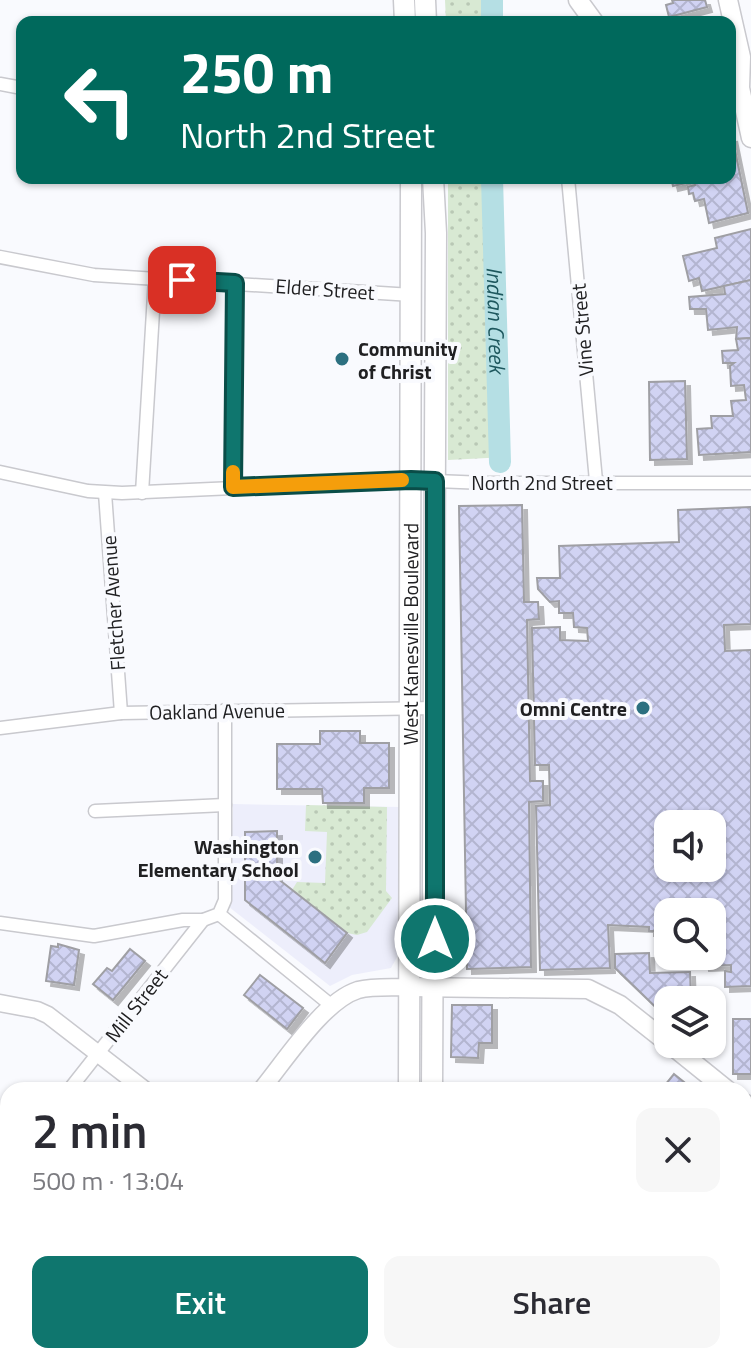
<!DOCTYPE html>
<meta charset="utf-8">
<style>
body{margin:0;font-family:"Titillium Web",sans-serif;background:#f7f7f7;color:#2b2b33;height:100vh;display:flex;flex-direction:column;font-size:30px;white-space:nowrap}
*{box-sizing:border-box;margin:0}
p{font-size:26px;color:#7c7c81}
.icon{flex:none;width:44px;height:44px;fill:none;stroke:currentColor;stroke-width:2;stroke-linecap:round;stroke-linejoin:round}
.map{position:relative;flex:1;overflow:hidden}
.panel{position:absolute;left:0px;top:1082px;width:752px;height:282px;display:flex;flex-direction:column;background:#fff;border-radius:24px 24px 0 0;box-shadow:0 2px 6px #0004}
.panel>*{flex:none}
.top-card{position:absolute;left:16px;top:16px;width:720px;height:168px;border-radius:16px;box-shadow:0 2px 6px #0004;background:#00695c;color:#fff;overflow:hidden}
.buttons{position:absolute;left:654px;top:810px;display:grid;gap:16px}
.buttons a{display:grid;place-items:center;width:72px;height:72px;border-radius:16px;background:#fff;box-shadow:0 2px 6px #0004;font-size:40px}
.pin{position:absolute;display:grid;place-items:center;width:68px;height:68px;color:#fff;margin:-34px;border-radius:16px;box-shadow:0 4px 12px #0006}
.me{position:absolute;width:88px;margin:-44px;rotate:0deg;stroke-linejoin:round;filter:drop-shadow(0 0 6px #0008)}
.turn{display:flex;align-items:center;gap:28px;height:168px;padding:0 32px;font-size:36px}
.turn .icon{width:104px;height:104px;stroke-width:2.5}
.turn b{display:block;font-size:56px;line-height:68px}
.round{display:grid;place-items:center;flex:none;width:84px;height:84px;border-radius:16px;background:#f7f7f7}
.headline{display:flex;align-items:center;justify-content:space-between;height:136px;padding:0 32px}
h1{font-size:48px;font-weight:600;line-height:60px}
.action{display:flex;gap:16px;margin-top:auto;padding:16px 32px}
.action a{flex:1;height:92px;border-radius:16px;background:#0f766e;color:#fff;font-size:32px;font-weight:600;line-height:92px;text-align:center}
.action a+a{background:#f7f7f7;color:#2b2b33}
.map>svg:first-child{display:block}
</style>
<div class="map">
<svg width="751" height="1363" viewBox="0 0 751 1363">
<defs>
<pattern id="grass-dots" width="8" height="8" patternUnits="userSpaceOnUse" patternTransform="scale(2)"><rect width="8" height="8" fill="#d8e9d3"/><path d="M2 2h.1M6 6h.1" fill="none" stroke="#b9c8b5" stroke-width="1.8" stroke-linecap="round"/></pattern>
<pattern id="building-cross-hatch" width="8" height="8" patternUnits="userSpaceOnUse" patternTransform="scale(2)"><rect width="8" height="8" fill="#d1d3f3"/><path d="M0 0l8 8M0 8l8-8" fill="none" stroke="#b3b5d0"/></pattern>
<filter id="shadow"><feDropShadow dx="5" dy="5" stdDeviation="0" flood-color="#0004"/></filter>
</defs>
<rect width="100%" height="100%" fill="#f9fafe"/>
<path fill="#edeefb" d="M233,804L400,807L397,957L391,968L352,975L330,986L229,907Z"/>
<g fill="url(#grass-dots)">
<path d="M445,0H496L494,22H446Z"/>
<path d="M448,178H492L507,457L448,460Z"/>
<path d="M306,805L387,807L386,891L392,898L367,932L357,935L347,933L292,890L297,882L325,883L327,832L305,831Z"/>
</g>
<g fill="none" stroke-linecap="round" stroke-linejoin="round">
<g stroke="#b5dfe4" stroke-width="22">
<path d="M492,22V0"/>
<path id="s1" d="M492,178L500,462"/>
</g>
</g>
<g fill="url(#building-cross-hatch)" stroke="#9f9fa4" stroke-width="2" fill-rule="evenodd" filter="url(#shadow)">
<path d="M672,0H705L707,7L669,17L666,5L673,3Z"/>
<path d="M732,136L748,213L709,223L704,199L695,201L693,193L689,194L688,187L695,185L694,181L673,186L671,178H730Z"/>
<path d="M751,229V280L702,291L699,278L689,281L683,256L717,248L715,238Z"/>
<path d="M751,280V338L736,339L737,327L708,330L706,309H690L689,297L725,294L724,286Z"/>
<path d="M751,338V452L699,455L697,429L712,428L711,416H733L731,401L746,400L744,385L731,386L730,366L734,363H723L722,351L738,350L736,339Z"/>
<path d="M685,381L687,459L650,460L649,382Z"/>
<path d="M522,505L524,602H538L539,619L527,620L530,781H543V801L529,802L531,967L467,969L459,506Z"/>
<path d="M751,507V624L724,625L725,651L751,650V986L725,987V971L731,972V965L704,966L703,956H712V912H667V931H649V927L608,925L610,968L540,970L536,806L550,805L549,765H535L532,628L560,627V640L588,641L587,628L574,627L573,613H559V601L550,602L538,589L537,578H560L559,546L679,542L678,510ZM668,824H712V868H668Z"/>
<path d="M320,731H360V743H389V788H364V803H323L322,789H277V744H320Z"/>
<path d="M277,831V878L347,933L325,963L245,900V832Z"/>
<path d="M58,944L79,950L74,985L46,981L51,946L58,947Z"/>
<path d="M130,949L145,961L113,1000L93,984L107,968L112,971Z"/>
<path d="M649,953L650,973L690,972L691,1000H668V1019L615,968V954Z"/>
<path d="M260,975L303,1008L287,1029L244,995Z"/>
<path d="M452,1005H492V1043H479L478,1058L451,1057Z"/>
<rect x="733" y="1019" width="18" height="55"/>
<path d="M674,1074L694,1090H661Z"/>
<path d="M744,1253L751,1259V1298L744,1292Z"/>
<path d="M270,1356H336L330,1363H264Z"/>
<path d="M653,1356H677L685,1363H655Z"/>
</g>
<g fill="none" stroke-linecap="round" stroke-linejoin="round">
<g stroke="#c9c9ce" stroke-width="15">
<g id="minor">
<path d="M0,84L22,88"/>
<path d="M568,178L596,481"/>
<path d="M0,257L94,275L412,295"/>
<path d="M0,472L88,491L122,493L411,480L485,483H751"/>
<path d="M233,487L235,283"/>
<path d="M105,493L121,713"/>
<path d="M142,493L155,278"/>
<path d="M0,728L121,713L435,708"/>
<path d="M95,811L225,805"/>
<path d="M219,914L332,1006"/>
<path d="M0,923L94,936L183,920H203L219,914L225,900V710"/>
<path d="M69,1090L203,920"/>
<path d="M0,1122L8,1126"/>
<path d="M0,1174L8,1164"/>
<path d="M236,1363L242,1356"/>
</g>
</g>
<g stroke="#c9c9ce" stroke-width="19">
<g id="tertiary">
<path d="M0,1003L37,1010L48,1015L145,1090"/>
<path d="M261,1090C285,1061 323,1001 358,990C374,986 392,988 409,987"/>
<path d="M0,1311L8,1318"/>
<path d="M56,1356L64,1363"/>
</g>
</g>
<g stroke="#c9c9ce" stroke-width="21">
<g id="secondary">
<path d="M578,0L594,22"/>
<path d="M728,0L741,57L740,88L751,138"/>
<path d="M409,987L588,989L620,1005L668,1043"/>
<path d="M670,1044L727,1090"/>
<path d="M744,1103L751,1108"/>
<path d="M744,1161L751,1152"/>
<path d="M744,1233L751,1239"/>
<path d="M581,1363L587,1356"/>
</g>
</g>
<g stroke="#c9c9ce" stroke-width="23">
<g id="primary">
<path d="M404,0L405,22"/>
<path d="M425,0L426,22"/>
<path id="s2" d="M409,1090L411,178"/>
<path d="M432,1090L436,233L433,178"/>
<path d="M479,1356L488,1363"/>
<path d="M385,1363L386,1356"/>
<path d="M408,1363L409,1356"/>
</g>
</g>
<use href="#minor" stroke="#fff" stroke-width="12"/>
<use href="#tertiary" stroke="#fff" stroke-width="16"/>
<use href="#secondary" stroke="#fff" stroke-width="18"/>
<use href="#primary" stroke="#fff" stroke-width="20"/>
</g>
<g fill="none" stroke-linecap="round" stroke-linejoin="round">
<g stroke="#0a4d48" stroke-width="20">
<path id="route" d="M182,280L235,283L233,487L411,480L435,481V939"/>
</g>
<use href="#route" stroke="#0f766e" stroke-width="14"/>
<path stroke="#f59e0b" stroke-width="14" d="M233,472V487L402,480"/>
</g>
<g fill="#2c7080" stroke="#f9fafe" stroke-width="3">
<circle cx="342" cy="359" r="8"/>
<circle cx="643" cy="708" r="8"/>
<circle cx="315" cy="857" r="8"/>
</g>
<g text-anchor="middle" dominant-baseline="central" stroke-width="8" stroke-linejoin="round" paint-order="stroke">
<g font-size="20" fill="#202022" stroke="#f9fafe">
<text transform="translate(325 289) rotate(4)">Elder Street</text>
<text transform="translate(582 330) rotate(-95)">Vine Street</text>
<text x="542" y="482">North 2nd Street</text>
<text transform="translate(113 603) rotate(-94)">Fletcher Avenue</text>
<text stroke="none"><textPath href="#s2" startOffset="456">West Kanesville Boulevard</textPath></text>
<text transform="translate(217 711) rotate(-1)">Oakland Avenue</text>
<text transform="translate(136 1005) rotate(-52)">Mill Street</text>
</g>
<g font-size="20" font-weight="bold" fill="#202022" stroke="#f9fafe" text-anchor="end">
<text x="358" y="348" text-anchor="start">Community<tspan x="358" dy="23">of Christ</tspan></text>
<text x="627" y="708">Omni Centre</text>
<text x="299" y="846">Washington<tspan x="299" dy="23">Elementary School</tspan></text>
</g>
<g font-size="22" font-style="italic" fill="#1d575d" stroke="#f9fafe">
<text stroke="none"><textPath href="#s1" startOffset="142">Indian Creek</textPath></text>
</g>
</g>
</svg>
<div class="buttons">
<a><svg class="icon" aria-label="sound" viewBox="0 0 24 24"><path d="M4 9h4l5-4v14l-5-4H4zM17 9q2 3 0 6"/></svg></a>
<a><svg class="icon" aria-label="search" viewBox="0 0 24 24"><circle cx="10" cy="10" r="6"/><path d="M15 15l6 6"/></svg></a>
<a><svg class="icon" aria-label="layers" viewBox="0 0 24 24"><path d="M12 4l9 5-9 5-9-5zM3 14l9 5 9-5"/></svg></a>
</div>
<div class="pin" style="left:182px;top:280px;background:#d93025"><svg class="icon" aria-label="arrive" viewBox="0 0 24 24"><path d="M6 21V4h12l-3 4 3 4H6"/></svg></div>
<svg class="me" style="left:435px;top:939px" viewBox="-20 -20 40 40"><circle r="17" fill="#0f766e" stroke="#fff" stroke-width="3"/><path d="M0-11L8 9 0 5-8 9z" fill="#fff"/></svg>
<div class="top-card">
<div class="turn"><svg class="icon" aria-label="left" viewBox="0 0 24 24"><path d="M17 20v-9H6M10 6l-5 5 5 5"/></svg><div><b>250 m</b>North 2nd Street</div></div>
</div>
<section class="panel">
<div class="headline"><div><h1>2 min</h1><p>500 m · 13:04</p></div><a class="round"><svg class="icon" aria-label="close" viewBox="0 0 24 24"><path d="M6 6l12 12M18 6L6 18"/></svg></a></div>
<div class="action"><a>Exit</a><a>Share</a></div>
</section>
</div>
